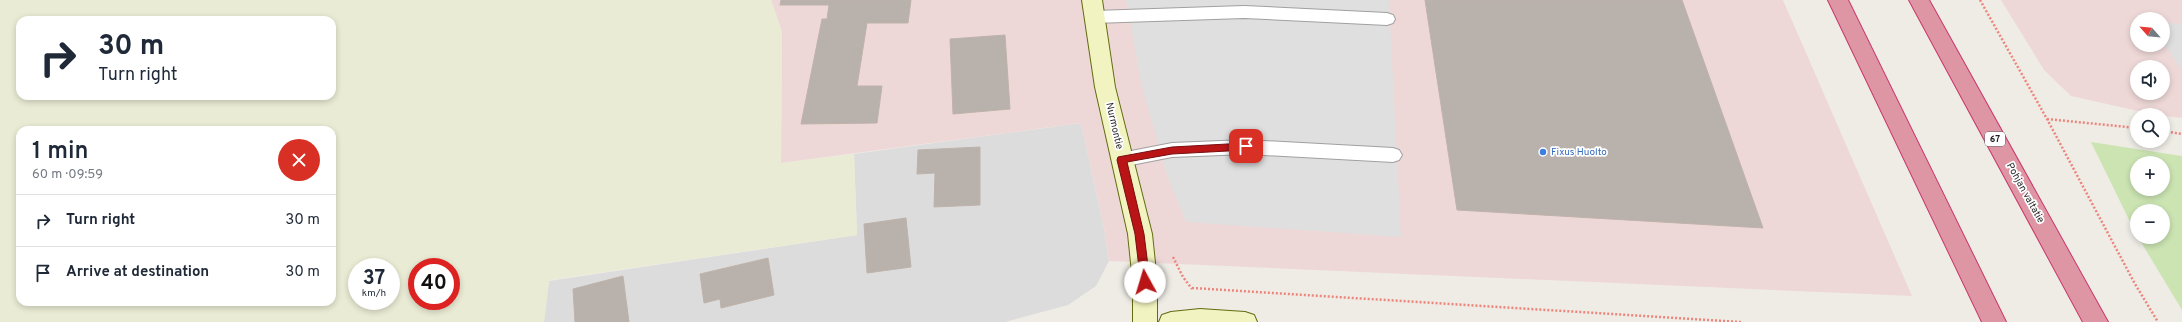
<!DOCTYPE html>
<meta charset="utf-8">
<style>
body{margin:0;font-family:Overpass,sans-serif;background:#f6f6f7;color:#1f2937;height:100vh;display:flex;flex-direction:column;font-size:15px;white-space:nowrap}
*{box-sizing:border-box;margin:0}
p{font-size:13px;color:#747a83}
.icon{flex:none;width:22px;height:22px;fill:none;stroke:currentColor;stroke-width:2;stroke-linecap:round;stroke-linejoin:round}
.map{position:relative;flex:1;overflow:hidden}
.drawer{position:absolute;left:16px;top:126px;width:320px;height:180px;display:flex;flex-direction:column;background:#fff;border-radius:12px;box-shadow:0 2px 6px #0003}
.drawer>*{flex:none}
.hud{position:absolute;left:16px;top:16px;width:320px;height:84px;border-radius:12px;box-shadow:0 2px 6px #0003;background:#fff;color:#1f2937;overflow:hidden}
.needle{width:26px;rotate:297deg}
.fabs{position:absolute;left:2130px;top:12px;display:grid;gap:8px}
.fabs a{display:grid;place-items:center;width:40px;height:40px;border-radius:50%;background:#fff;box-shadow:0 2px 6px #0003;font-size:20px}
.speed{position:absolute;left:348px;top:258px;display:flex;gap:8px;font-size:20px;font-weight:700;text-align:center}
.speed>*{display:grid;place-content:center;width:52px;height:52px;border-radius:50%;background:#fff;box-shadow:0 2px 6px #0003;line-height:1}
.speed small{font-size:10px;font-weight:400}
.speed .limit{border:6px solid #d22;background:#fff;color:#111}
.pin{position:absolute;display:grid;place-items:center;width:34px;height:34px;color:#fff;margin:-17px;border-radius:8px;box-shadow:0 2px 6px #0006}
.me{position:absolute;width:44px;margin:-22px;rotate:354deg;stroke-linejoin:round;filter:drop-shadow(0 0 3px #0008)}
.turn{display:flex;align-items:center;gap:14px;height:84px;padding:0 16px;font-size:18px}
.turn .icon{width:52px;height:52px;stroke-width:2.5}
.turn b{display:block;font-size:28px;line-height:34px}
.round{display:grid;place-items:center;flex:none;width:42px;height:42px;border-radius:21px;background:#f6f6f7}
.summary{display:flex;align-items:center;justify-content:space-between;height:68px;padding:0 16px}
h1{font-size:24px;font-weight:600;line-height:30px}
ul{padding:0;list-style:none}
li{display:flex;align-items:center;gap:12px;height:52px;padding:0 16px;border-top:1px solid #e0e1e3}
li div{flex:1}
li b{display:block;font-size:15px}
li em{font-style:normal}
.map>svg:first-child{display:block}
</style>
<div class="map">
<svg width="2182" height="322" viewBox="0 0 2182 322">
<rect width="100%" height="100%" fill="#efece6"/>
<path fill="#dddcdc" d="M1081,123L1104,228L1109,261L1096,286L1068,305L1005,322H544L549,281L857,235L854,154Z"/>
<g fill="#eed8d7" fill-rule="evenodd">
<path d="M771,0H1783L1912,296L1109,261L1104,228L1081,123L781,163L782,32Z"/>
<path d="M2001,0H2182V118L2156,115L2071,96L2044,70ZM2137,19H2163V45H2137ZM2137,67H2163V93H2137Z"/>
</g>
<path fill="#eaebd4" fill-rule="evenodd" d="M0,0H771L782,32L781,163L854,154L857,235L549,280L544,322H0ZM20,20H332V96H20ZM20,130H332V302H20ZM357,267H391V301H357ZM417,267H451V301H417Z"/>
<path fill="#cbe4b2" fill-rule="evenodd" d="M2091,142L2182,156V310L2138,237H2163V211H2137V236ZM2137,163H2163V189H2137Z"/>
<g fill="#dfdfdf">
<path d="M1126,0H1389L1401,237L1186,222L1167,175L1142,87Z"/>
<path d="M2163,22L2182,24V71L2163,42Z"/>
</g>
<g fill="#b8b1ac" stroke="#bfb3aa">
<path d="M781,0H911L908,23H867L857,86H882L877,123L801,124L822,19H827L829,5H780Z"/>
<path d="M1425,0H1682L1763,228L1457,210Z"/>
<path d="M1005,35L1010,109L953,114L950,39Z"/>
<path d="M980,147V205L934,207L935,173L917,174L918,150Z"/>
<path d="M906,218L911,267L867,273L864,224Z"/>
<path d="M768,258L774,295L721,308L720,299L704,303L700,274Z"/>
<path d="M623,276L629,322H575L573,289Z"/>
</g>
<g fill="none" stroke-linecap="round" stroke-linejoin="round">
<g stroke="#a0a0a0" stroke-width="2">
<g id="lane">
<path d="M1244,6L1387,13L1393,15L1395,19L1393,23L1387,25L1244,18L1094,23L1088,21L1086,17L1088,13L1094,11Z"/>
<path d="M1246,140L1393,148L1399,150L1402,155L1399,160L1393,162L1246,154L1172,157L1121,167L1115,165L1112,160L1115,155L1121,153L1172,143Z"/>
</g>
</g>
<g stroke="#636c10" stroke-width="2">
<g id="secondary">
<path d="M1082,0H1102L1115,87L1152,234L1157,282V322H1133V282L1128,234L1095,87Z"/>
<path d="M1200,309L1245,312L1254,315L1257,322H1159L1162,315L1171,312Z"/>
</g>
</g>
<g stroke="#c9376b" stroke-width="2">
<g id="highway">
<path d="M1828,0H1848L2006,322H1982Z"/>
<path d="M1909,0H1929L2108,322H2083Z"/>
</g>
</g>
<g stroke="#ec857b" stroke-width="2.5" stroke-dasharray="2 2" stroke-linecap="butt">
<path d="M1980,0L2047,119L2135,284L2158,322"/>
<path d="M2047,119L2137,128"/>
<path d="M2163,131L2182,134"/>
<path d="M1173,257L1183,277L1192,289"/>
<path d="M1192,288L1741,322"/>
</g>
<use href="#lane" fill="#fff" fill-rule="evenodd"/>
<use href="#secondary" fill="#f1f3c0" fill-rule="evenodd"/>
<use href="#highway" fill="#de96a5" fill-rule="evenodd"/>
</g>
<path fill="#b91517" stroke="#780e0f" d="M1246,143L1250,146L1246,150L1172,154L1127,162L1144,234L1150,282L1145,287L1141,285L1135,234L1117,160L1118,157L1172,147Z"/>
<circle fill="#3f7fe0" stroke="#fff" stroke-width="1.5" cx="1543" cy="152" r="4"/>
<g text-anchor="middle" dominant-baseline="central" stroke-width="3.5" stroke-linejoin="round" paint-order="stroke">
<rect fill="#fff" stroke="#626262" stroke-width="1" x="1985" y="132" width="20" height="14" rx="3"/>
<g font-size="9" font-weight="bold" fill="#1f1f1f">
<text x="1995" y="139">67</text>
</g>
<g font-size="10" fill="#1f1f1f" stroke="#fff">
<text transform="translate(1114 126) rotate(77)">Nurmontie</text>
<text transform="translate(2025 193) rotate(61)">Pohjan valtatie</text>
</g>
<g font-size="10" fill="#366cbe" stroke="#fff" text-anchor="start">
<text x="1551" y="152">Fixus Huolto</text>
</g>
</g>
</svg>
<div class="fabs">
<a><svg class="needle" viewBox="-14 -14 28 28"><path d="M0-13l5 13h-10z" fill="#e53935"/><path d="M0 13l5-13h-10z" fill="#747a83"/></svg></a>
<a><svg class="icon" aria-label="sound" viewBox="0 0 24 24"><path d="M4 9h4l5-4v14l-5-4H4zM17 9q2 3 0 6"/></svg></a>
<a><svg class="icon" aria-label="search" viewBox="0 0 24 24"><circle cx="10" cy="10" r="6"/><path d="M15 15l6 6"/></svg></a>
<a>+</a>
<a>−</a>
</div>
<div class="speed"><div>37<small>km/h</small></div><div class="limit">40</div></div>
<div class="pin" style="left:1246px;top:146px;background:#d93025"><svg class="icon" aria-label="arrive" viewBox="0 0 24 24"><path d="M6 21V4h12l-3 4 3 4H6"/></svg></div>
<svg class="me" style="left:1145px;top:282px" viewBox="-20 -20 40 40"><circle r="19" fill="#fff"/><path d="M0-13L10 11 0 6-10 11z" fill="#b91517"/></svg>
<div class="hud">
<div class="turn"><svg class="icon" aria-label="right" viewBox="0 0 24 24"><path d="M7 20v-9h11M14 6l5 5-5 5"/></svg><div><b>30 m</b>Turn right</div></div>
</div>
<section class="drawer">
<div class="summary"><div><h1>1 min</h1><p>60 m · 09:59</p></div><a class="round" style="background:#d93025;color:#fff"><svg class="icon" aria-label="close" viewBox="0 0 24 24"><path d="M6 6l12 12M18 6L6 18"/></svg></a></div>
<ul>
<li><svg class="icon" aria-label="right" viewBox="0 0 24 24"><path d="M7 20v-9h11M14 6l5 5-5 5"/></svg><div><b>Turn right</b></div><em>30 m</em></li>
<li><svg class="icon" aria-label="arrive" viewBox="0 0 24 24"><path d="M6 21V4h12l-3 4 3 4H6"/></svg><div><b>Arrive at destination</b></div><em>30 m</em></li>
</ul>
</section>
</div>
